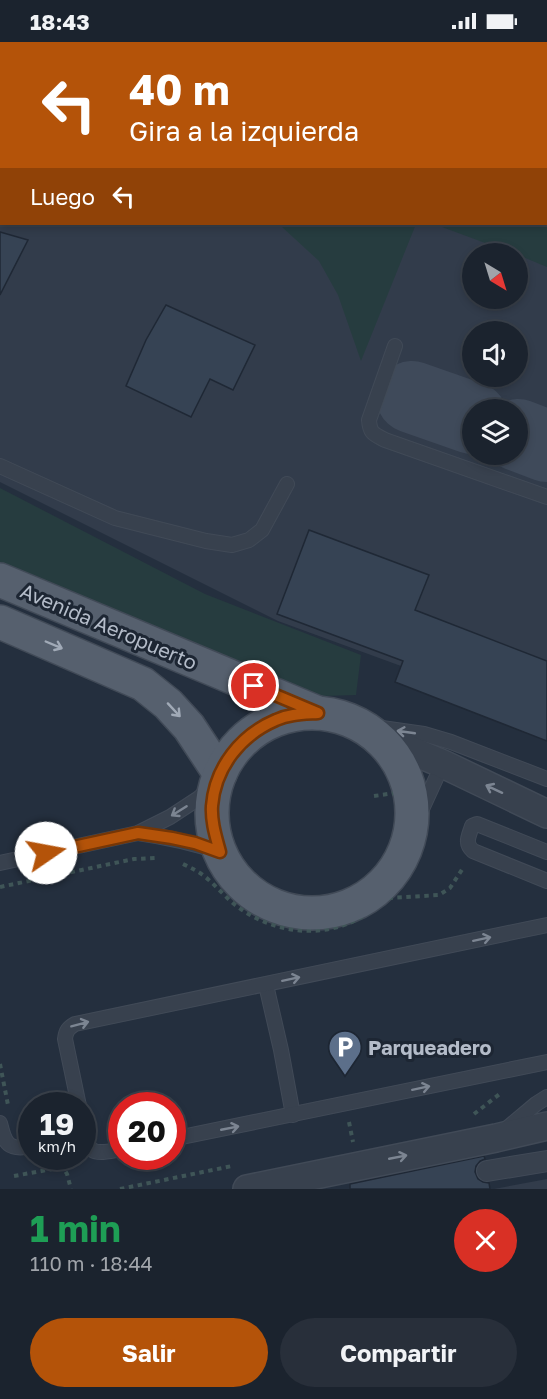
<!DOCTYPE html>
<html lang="es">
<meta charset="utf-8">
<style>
body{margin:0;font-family:"Golos Text",sans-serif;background:#282f3a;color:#f1f3f6;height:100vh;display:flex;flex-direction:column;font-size:22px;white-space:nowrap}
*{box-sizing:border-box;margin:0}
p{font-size:20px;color:#a0a4aa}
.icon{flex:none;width:33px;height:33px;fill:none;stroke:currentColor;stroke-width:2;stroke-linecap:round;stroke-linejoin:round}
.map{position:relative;height:1147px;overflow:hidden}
.details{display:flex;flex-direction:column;background:#1b232e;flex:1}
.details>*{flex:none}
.top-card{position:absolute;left:0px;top:0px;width:548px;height:183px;box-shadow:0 3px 9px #0003,0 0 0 2px #39404a;background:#b45309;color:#fff;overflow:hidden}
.needle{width:39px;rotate:142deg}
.controls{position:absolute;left:462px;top:201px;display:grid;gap:12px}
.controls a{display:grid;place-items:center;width:66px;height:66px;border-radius:50%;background:#1b232e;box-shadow:0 3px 9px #0003,0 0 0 2px #39404a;font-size:30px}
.speed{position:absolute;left:18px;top:1050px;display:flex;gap:12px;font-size:30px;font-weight:700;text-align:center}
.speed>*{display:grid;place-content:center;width:78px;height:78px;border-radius:50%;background:#1b232e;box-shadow:0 3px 9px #0003,0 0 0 2px #39404a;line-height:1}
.speed small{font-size:15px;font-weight:400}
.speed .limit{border:9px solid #d22;background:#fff;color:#111}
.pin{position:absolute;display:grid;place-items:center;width:51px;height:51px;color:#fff;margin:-26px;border:3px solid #fff;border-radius:50%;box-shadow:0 2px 6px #0007}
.me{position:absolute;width:66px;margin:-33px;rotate:78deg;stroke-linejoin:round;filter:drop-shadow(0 0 4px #0008)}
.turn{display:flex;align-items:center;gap:21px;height:126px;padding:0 30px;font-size:27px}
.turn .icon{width:78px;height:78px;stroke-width:2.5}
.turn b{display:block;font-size:42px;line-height:51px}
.then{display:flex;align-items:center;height:57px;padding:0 30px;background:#0003;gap:12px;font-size:22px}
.round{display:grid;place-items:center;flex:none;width:63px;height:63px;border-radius:32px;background:#282f3a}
.summary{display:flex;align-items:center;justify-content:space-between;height:102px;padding:0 30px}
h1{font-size:36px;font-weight:700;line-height:45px;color:#1e9e55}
.action{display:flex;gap:12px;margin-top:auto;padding:12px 30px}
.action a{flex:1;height:69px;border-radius:36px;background:#b45309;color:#fff;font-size:24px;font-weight:700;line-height:69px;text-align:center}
.action a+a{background:#282f3a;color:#f1f3f6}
.status{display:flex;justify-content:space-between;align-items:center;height:42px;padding:0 30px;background:#1b232e;direction:ltr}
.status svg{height:16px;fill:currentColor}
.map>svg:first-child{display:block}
</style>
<div class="status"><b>18:43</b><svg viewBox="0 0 49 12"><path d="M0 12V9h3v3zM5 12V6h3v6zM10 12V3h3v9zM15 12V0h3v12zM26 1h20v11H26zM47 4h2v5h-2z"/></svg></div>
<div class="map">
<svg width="547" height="1147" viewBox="0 0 547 1147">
<rect width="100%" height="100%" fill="#242f3e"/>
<g fill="#323c4b" fill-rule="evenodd">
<path d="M0,0H547V699L395,640L401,624L278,579L0,440ZM2,2H546V182H2ZM472,212H518V256H472ZM472,290H518V334H472ZM472,368H518V412H472Z"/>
<path d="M547,1137V1147H494Z"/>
</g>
<g fill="#263c3f">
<path d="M0,0H547V225L518,213V212L512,211L434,182H546V2H2V136H0Z"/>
<path d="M273,182H416L361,319L338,253L319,219L282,185Z"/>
<path d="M0,446L205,552L361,613L356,653L292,655L0,532Z"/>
</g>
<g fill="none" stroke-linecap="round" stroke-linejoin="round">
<g stroke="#3f4a5a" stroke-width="72">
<path d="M412,355L472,376"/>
<path d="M518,393L547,404"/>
</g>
</g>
<g fill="#364354" stroke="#1f2835" stroke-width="1.5">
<path d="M0,190L28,198L0,253Z"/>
<path d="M166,263L255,303L233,348L210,337L191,375L126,344L146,298Z"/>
<path d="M309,488L429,533L415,568L547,619V699L395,640L403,619L277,572Z"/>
<path d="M484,1114L485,1117L480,1119L476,1124L475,1130L478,1137L483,1140L489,1141L490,1147H350V1142Z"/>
</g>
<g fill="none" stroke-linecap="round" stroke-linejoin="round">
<g stroke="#414a57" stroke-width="16">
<g id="service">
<path d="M395,304L369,378C370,392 374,392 385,398L547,455"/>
<path d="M0,424L115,476L206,499L232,503L249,498L262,488L287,442"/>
<path d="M361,683L424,692L451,700L547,737"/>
<path d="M138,791C166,795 193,801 220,810"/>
<path d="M411,791L444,719"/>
<path d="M547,810L477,782L472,784C469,794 464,801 473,809L547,839"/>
<path d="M0,821L138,791L170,775L199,756L217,741"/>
<path d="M266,943L281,1008L293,1073"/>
<path d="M79,1064L65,997C66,989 68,986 75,982L547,883"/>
<path d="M82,1079C89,1111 88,1114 122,1107"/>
<path d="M0,1081C5,1102 8,1109 32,1104"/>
<path d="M505,1088L536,1062L547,1055"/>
<path d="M172,1097L547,1020"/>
</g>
</g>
<g stroke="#414a57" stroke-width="22">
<path id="pedestrian" d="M487,1129L547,1119"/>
</g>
<g stroke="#414a57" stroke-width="30">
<g id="minor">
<path d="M379,695L443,722L547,772"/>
<path d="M247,1147L496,1096L547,1084"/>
</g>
</g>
<g stroke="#414a57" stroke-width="36">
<g id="primary">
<path d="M0,538L318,671"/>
<path d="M0,580L143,642L168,662L189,685L220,732"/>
<circle cx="312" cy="771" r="100"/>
</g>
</g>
<g stroke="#3f5557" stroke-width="4" stroke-dasharray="4.5 4.5" stroke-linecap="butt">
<path d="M374,754L409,749"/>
<path d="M183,822C189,825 194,827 200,831C212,839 222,852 234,862C263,885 302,895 338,885C349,882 361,876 371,869C378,864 382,859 390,856L439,853L450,846L463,826"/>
<path d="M0,845L134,817L155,816"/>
<path d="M0,1022L8,1063"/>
<path d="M474,1072L501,1051"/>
<path d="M349,1080L353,1100"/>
<path d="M20,1082L32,1080"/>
<path d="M14,1134L58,1126L64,1127L67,1132L71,1147"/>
<path d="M120,1147L232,1124"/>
</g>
<use href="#service" stroke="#38414e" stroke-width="14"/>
<use href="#pedestrian" stroke="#38414e" stroke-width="20"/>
<use href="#minor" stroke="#38414e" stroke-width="27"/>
<use href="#primary" stroke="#56606e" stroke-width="33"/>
</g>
<defs><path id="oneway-shaft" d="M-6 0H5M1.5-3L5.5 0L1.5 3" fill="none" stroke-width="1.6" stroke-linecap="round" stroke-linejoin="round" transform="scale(1.5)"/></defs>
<g stroke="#a1aab7">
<use href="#oneway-shaft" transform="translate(54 603) rotate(23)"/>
<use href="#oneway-shaft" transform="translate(174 668) rotate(47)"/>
</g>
<g stroke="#7c8592">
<use href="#oneway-shaft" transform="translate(406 690) rotate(-172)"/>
<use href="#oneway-shaft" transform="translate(494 747) rotate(-155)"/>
<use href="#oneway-shaft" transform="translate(179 769) rotate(148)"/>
<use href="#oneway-shaft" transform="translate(482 897) rotate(-12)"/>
<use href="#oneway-shaft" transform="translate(291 937) rotate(-12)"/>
<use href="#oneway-shaft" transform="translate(80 982) rotate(-15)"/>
<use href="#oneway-shaft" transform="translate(421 1046) rotate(-12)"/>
<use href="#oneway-shaft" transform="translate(230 1086) rotate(-11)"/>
<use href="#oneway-shaft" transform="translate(398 1115) rotate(-11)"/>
</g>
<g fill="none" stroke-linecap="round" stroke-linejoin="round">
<g stroke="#753606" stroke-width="15">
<path id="route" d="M46,811L138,791L172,796L195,801L220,810C216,795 211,780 212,764C215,725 241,693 276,678C289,672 303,672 318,671L254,644"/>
</g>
<use href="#route" stroke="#b45309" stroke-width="10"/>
</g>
<defs>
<g id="parking-pin" transform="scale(1.725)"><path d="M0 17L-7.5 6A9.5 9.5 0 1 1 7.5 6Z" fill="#5c6f8a" stroke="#1d2633"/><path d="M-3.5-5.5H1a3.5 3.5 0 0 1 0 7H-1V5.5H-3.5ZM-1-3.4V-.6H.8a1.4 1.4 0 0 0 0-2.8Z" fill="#fff"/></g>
</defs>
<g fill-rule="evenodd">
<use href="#parking-pin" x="345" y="1005"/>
</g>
<g text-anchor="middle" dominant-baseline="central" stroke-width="6" stroke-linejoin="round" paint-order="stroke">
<g font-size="20" fill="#b4bcc9" stroke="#1d2633">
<text transform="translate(109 584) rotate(23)">Avenida Aeropuerto</text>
</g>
<g font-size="20" font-weight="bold" fill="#b4bcc9" stroke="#1d2633" text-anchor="start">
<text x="368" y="1005">Parqueadero</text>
</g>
</g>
</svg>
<div class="controls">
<a><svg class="needle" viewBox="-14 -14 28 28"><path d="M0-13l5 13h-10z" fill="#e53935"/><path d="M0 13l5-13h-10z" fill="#a0a4aa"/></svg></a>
<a><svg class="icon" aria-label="sound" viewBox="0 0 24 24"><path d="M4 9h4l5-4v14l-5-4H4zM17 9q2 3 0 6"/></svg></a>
<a><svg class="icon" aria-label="layers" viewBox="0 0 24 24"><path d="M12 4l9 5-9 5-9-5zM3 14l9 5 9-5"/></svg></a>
</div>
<div class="speed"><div>19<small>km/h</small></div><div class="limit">20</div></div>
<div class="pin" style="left:254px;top:644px;background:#d93025"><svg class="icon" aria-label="arrive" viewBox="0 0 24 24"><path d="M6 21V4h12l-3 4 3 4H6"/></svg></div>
<svg class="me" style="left:46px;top:811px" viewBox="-20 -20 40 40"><circle r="19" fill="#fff"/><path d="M0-13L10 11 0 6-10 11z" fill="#b45309"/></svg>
<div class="top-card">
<div class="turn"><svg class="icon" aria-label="left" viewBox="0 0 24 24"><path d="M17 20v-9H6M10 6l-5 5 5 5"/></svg><div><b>40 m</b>Gira a la izquierda</div></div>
<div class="then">Luego<svg class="icon" aria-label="left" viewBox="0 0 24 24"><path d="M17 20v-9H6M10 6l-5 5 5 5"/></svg></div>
</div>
</div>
<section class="details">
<div class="summary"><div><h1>1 min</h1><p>110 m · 18:44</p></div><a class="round" style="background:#d93025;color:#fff"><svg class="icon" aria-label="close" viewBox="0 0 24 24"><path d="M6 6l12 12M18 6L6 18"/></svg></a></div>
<div class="action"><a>Salir</a><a>Compartir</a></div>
</section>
